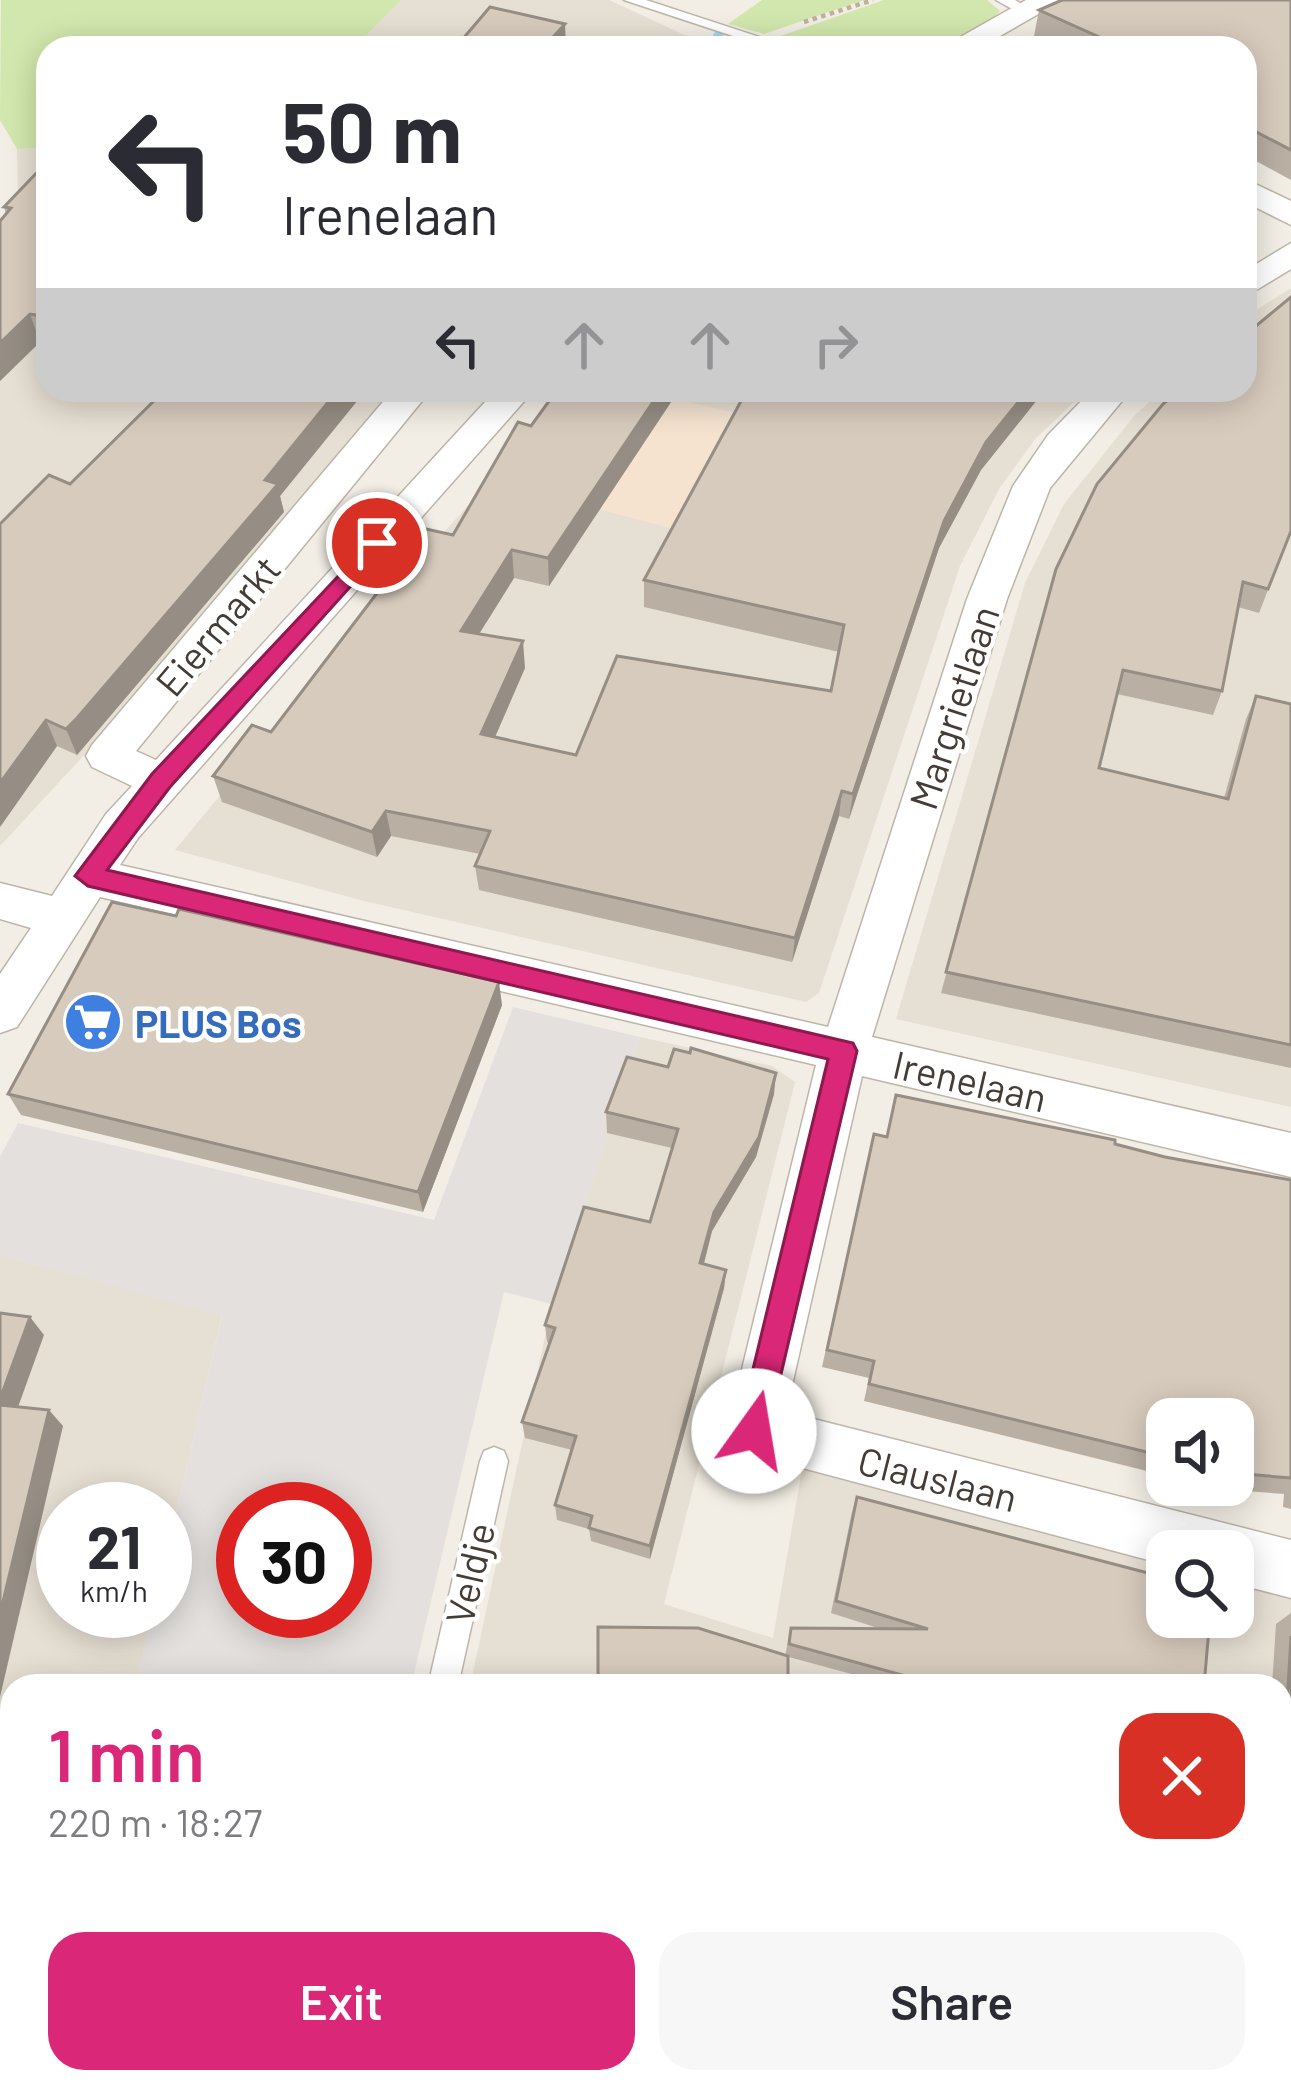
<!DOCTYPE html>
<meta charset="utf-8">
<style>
body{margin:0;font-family:Barlow,sans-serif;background:#f7f7f7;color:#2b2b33;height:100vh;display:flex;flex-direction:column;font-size:45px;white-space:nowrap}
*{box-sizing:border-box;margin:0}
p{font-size:39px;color:#7c7c81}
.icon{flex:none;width:66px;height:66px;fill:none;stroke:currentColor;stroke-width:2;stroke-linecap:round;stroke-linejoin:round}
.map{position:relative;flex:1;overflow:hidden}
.panel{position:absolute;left:0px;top:1674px;width:1293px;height:420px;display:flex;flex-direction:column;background:#fff;border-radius:36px 36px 0 0;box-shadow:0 6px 30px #0003}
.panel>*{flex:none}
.banner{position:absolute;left:36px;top:36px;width:1221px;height:366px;border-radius:36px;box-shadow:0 6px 30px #0003;background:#fff;color:#2b2b33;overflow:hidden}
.controls{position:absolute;left:1146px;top:1398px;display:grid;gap:24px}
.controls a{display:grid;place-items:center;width:108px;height:108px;border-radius:24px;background:#fff;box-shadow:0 6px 30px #0003;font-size:60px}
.speed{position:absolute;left:36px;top:1482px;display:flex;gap:24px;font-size:60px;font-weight:700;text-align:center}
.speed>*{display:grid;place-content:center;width:156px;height:156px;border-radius:50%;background:#fff;box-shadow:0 6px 30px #0003;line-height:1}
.speed small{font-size:30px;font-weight:400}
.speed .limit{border:18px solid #d22;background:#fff;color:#111}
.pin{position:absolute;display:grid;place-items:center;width:102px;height:102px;color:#fff;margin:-51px;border:6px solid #fff;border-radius:50%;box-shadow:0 3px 12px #0007}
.me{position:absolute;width:132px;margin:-66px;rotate:13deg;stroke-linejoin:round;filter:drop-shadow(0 0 9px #0008)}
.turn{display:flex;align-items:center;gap:42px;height:252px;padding:0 48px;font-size:54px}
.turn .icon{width:156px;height:156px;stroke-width:2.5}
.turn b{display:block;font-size:84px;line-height:102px}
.lanes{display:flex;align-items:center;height:114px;padding:0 48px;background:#0003;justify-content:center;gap:60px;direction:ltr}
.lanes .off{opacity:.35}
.round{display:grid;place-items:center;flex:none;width:126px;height:126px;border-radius:36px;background:#f7f7f7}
.summary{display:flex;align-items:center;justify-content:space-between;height:204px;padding:0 48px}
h1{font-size:72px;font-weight:600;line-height:90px;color:#db2777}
.action{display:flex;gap:24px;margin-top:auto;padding:24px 48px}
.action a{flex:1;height:138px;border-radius:36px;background:#db2777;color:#fff;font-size:48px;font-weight:600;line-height:138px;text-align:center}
.action a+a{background:#f7f7f7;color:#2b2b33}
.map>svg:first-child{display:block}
</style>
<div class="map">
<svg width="1291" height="2094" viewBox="0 0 1291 2094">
<rect width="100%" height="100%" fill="#f2eee5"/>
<g fill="#e6dfd3">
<path d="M401,0H609L704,44L412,48L365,37Z"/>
<path d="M48,148V390H395L186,645L0,846V227L18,195L17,149Z"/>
<path d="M1291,288V1107L896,1019L1025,583L1064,504L1134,416L1163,390H1245V317Z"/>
<path d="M636,390H1087L1036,438L999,489L960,566L819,993L806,1002L364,901L175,850L362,623L491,480Z"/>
<path d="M640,1037L772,1066L795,1082L664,1604L773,1638L802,1469L1167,1560V1617H1233V1577L1291,1591V1992L1281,1998V1686H470L552,1304Z"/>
<path d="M0,1255L222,1315L165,1560V1509H63V1611H153L136,1686H12V2082H363L362,2094H0Z"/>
<path d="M419,2082H1140L1120,2094H417Z"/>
</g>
<path fill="#f5e3d0" d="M636,390L859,441L792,561L491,480Z"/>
<g fill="#d1e7ad">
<path d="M401,0L366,36L412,48H48V148L17,149L0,120L1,0Z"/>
<path d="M762,0H864L764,34L728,24Z"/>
<path d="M884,0H987L1000,11C959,59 828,58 772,39Z"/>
</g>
<path fill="#e3e0dd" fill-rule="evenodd" d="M513,1007L640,1037L552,1304L504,1292L411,1686H136L153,1611H165V1560L222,1316L0,1255V1157L18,1123L434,1220ZM243,1509H345V1611H243Z"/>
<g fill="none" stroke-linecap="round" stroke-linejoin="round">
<g fill="#a1d5f0" fill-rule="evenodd">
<path d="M719,30L724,33L718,48H708L714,33Z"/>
<path d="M445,390H459L447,402H439L437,399Z"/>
</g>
<g stroke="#beb5a8" stroke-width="3">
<g id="lane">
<path d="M624,0H646L793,48H769Z"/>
<path d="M996,0H1015L1033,11L1021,14Z"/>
<path d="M494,1447L504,1451L508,1461L458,1686H428L480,1461L484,1451Z"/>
<path d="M367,2082H401L399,2094H365Z"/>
</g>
</g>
<g stroke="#beb5a8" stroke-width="3">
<g id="street">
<path d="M1026,0H1063L979,48H941Z"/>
<path d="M1245,179L1291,201V225L1245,202Z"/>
<path d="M1291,243V269L1245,297V271Z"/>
<path d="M393,390H431L136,751L156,760L496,390H534L138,838L120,865L828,1027L967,599L1013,486L1048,435L1092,390H1131L1050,488L1007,599L872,1037L1291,1133V1177L862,1076L786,1412L1291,1540V1598L1233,1583V1551H1167V1565L735,1450L727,1431L816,1065L100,897L17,1027L0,1033V974L31,928L0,919V883L52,896L106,814L132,786L92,767L86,756L92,745Z"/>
<path d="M1291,1983V2051L1281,2055V1987Z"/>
<path d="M1133,2082H1214L1209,2094H1128Z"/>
</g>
</g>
<path stroke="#c0af99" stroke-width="4.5" stroke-dasharray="4.5 4.5" stroke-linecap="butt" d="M804,22L873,0"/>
<use href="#lane" fill="#fff" fill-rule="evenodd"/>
<use href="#street" fill="#fff" fill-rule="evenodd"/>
</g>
<g fill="#b9afa3">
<path d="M1291,0V180L1245,155V48H1061L1034,36L1039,10Z"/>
<path d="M48,161V344L40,342L0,381V221L6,214L4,207Z"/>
<path d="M165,390H366L280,496L284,512L77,755L57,746L0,827L70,484Z"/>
<path d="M557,390H679L549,586L514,578L479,634L525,668L495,737L576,755L831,691L839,652L644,607V580L747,390H1045L981,470L939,548L849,819L839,816L792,962L479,890L475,866L480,854L391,836L377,857L222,802L213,776L271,732L453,535Z"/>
<path d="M1291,531L1259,613L1238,607L1222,691L1213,715L1117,694L1099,768L1224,798L1246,719L1256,696L1291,704V1068L941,993L1056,569Z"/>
<path d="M502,1005L423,1212L21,1115L8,1094Z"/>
<path d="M774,1094L756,1157L712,1231L704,1264L726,1270L724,1288L650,1559L591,1541L589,1529L557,1520L555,1505L572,1450L525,1438L522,1422L549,1343L547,1342L545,1325L650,1222L672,1148L607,1133L606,1112Z"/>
<path d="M874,1134L886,1137L1115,1144L1165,1157L1291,1180V1509L1283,1507L1284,1494L1220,1489L1205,1485H1233V1419H1167V1476L864,1401L869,1378L822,1367Z"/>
<path d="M857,1497L1204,1686H896L785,1656L791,1628L881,1629L831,1613L852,1512Z"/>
<path d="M1291,1613V1854L1281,1853V1686H1272L1276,1624Z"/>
</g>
<g fill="#968e84">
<path d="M565,24L566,48H543Z"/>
<path d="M30,314L40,342L0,381V343Z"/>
<path d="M338,390H366L280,496L284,512L77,755L66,729Z"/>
<path d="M661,390H679L549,586L548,558Z"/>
<path d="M1028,390H1045L981,470L939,548L849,819L853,794L944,521L986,442Z"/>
<path d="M512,550L514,578L464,658L461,631Z"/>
<path d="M523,641L525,668L485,760L481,734Z"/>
<path d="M46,720L57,746L0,827V783Z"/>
<path d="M842,791L839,816L792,962L795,938Z"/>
<path d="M386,811L391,836L377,857L372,832Z"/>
<path d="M499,982L502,1005L423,1212L418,1192Z"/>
<path d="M776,1073L774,1094L756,1157L712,1231L699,1282L700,1263L714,1212Z"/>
<path d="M726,1270L724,1288L650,1559V1546Z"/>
<path d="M30,1317L44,1335L13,1421L0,1407V1399Z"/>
<path d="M49,1410L63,1426L0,1697V1614Z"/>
<path d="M168,2082H182L180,2094H166Z"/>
</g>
<g fill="#d7cbbd" stroke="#968e84" stroke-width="3">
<path d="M1062,0H1291V150L1245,126V48H1124L1039,10Z"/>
<path d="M490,7L565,24L543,48H455Z"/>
<path d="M48,161V250L44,255L48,256V317L30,314L0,343V221L11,208L4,207Z"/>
<path d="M1291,297V531L1268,589L1243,582L1222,691L1123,670L1099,768L1228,799L1256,696L1291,704V1045L946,972L1056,569L1097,484L1163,404L1179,390H1245V335Z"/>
<path d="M165,390H338L265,480L278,484L77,718L66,729L46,720L0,783V524L49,475L70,484Z"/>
<path d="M557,390H661L548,558L512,550L461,631L523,641L481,734L576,755L617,656L831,691L844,625L644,580L747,390H1028L986,442L944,521L853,794L842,791L795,938L475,866L490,831L386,811L372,832L213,776L252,725L271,732L426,529L453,535L518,422L531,426Z"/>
<path d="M112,902L176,916L179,909L499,982L418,1192L8,1094Z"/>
<path d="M691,1048L776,1073L759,1137L714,1212L700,1263L726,1270L650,1546L589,1528L592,1516L555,1505L576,1436L522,1422L555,1328L545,1325L584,1207L650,1222L678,1129L606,1112L627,1057L668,1067L674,1049L690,1053Z"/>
<path d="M896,1095L1115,1140V1144L1165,1157L1291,1180V1478L1233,1473V1419H1167V1457L869,1384L874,1361L827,1350L874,1134L887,1137Z"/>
<path d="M0,1313L30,1317L0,1399Z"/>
<path d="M0,1405L49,1410L0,1614Z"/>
<path d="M857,1497L1167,1578V1617H1210L1204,1686H942L789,1644L791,1628L928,1629L836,1601Z"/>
<path d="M598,1627L698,1628L788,1656V1686H598Z"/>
<path d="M1291,1636V1846L1281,1845V1806Z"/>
<path d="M12,1814V2082H168L166,2094H0V1816Z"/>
<path d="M593,2082H642L641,2094H584Z"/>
<path d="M777,2082H1114L1094,2094H716Z"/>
</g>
<path fill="#db2777" stroke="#8e194d" stroke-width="3" d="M377,535L388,543L385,548L170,787L107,870L853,1043L857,1051L765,1442L754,1446L743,1442L738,1431L828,1059L88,886L75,876L152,774Z"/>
<defs>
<g id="supermarket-disc" transform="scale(3)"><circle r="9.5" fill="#3f7fe0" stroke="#fff"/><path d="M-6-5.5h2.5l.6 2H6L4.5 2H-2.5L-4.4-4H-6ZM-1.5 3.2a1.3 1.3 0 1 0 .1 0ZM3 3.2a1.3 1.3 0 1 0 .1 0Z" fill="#fff"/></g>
</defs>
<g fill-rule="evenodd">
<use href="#supermarket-disc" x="93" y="1022"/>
</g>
<g text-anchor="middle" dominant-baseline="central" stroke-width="9" stroke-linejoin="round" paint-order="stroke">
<g font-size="39" fill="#453d35" stroke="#fff">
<text transform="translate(217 625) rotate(-50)">Eiermarkt</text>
<text transform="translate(953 707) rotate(-72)">Margrietlaan</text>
<text transform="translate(970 1080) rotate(13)">Irenelaan</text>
<text transform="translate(938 1478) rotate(14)">Clauslaan</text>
<text transform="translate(469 1573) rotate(-77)">Veldje</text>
</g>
<g font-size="39" font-weight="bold" fill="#366cbe" stroke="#fff" text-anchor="start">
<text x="135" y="1022">PLUS Bos</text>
</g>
</g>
</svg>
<div class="controls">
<a><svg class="icon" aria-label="sound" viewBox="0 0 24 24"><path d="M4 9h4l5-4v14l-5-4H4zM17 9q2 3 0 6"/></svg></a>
<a><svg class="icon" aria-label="search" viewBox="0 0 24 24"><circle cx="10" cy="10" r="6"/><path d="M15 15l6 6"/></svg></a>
</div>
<div class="speed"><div>21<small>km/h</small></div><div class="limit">30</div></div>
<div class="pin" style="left:377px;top:543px;background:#d93025"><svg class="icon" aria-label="arrive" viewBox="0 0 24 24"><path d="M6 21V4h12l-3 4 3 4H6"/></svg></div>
<svg class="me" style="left:754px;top:1431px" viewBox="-20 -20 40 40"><circle r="19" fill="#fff"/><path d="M0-13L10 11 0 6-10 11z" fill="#db2777"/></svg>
<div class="banner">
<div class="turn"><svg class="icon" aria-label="left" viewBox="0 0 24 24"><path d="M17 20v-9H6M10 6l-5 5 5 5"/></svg><div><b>50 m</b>Irenelaan</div></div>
<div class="lanes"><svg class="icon" aria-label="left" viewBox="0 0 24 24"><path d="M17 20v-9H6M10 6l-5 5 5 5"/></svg><svg class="icon off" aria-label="ahead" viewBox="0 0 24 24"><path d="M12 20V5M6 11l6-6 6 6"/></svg><svg class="icon off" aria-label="ahead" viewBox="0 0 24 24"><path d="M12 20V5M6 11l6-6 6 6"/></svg><svg class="icon off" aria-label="right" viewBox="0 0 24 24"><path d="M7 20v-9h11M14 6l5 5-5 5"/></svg></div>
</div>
<section class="panel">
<div class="summary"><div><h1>1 min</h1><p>220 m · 18:27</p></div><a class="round" style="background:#d93025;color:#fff"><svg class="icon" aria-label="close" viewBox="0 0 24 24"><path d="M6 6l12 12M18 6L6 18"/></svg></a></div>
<div class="action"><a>Exit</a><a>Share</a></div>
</section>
</div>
